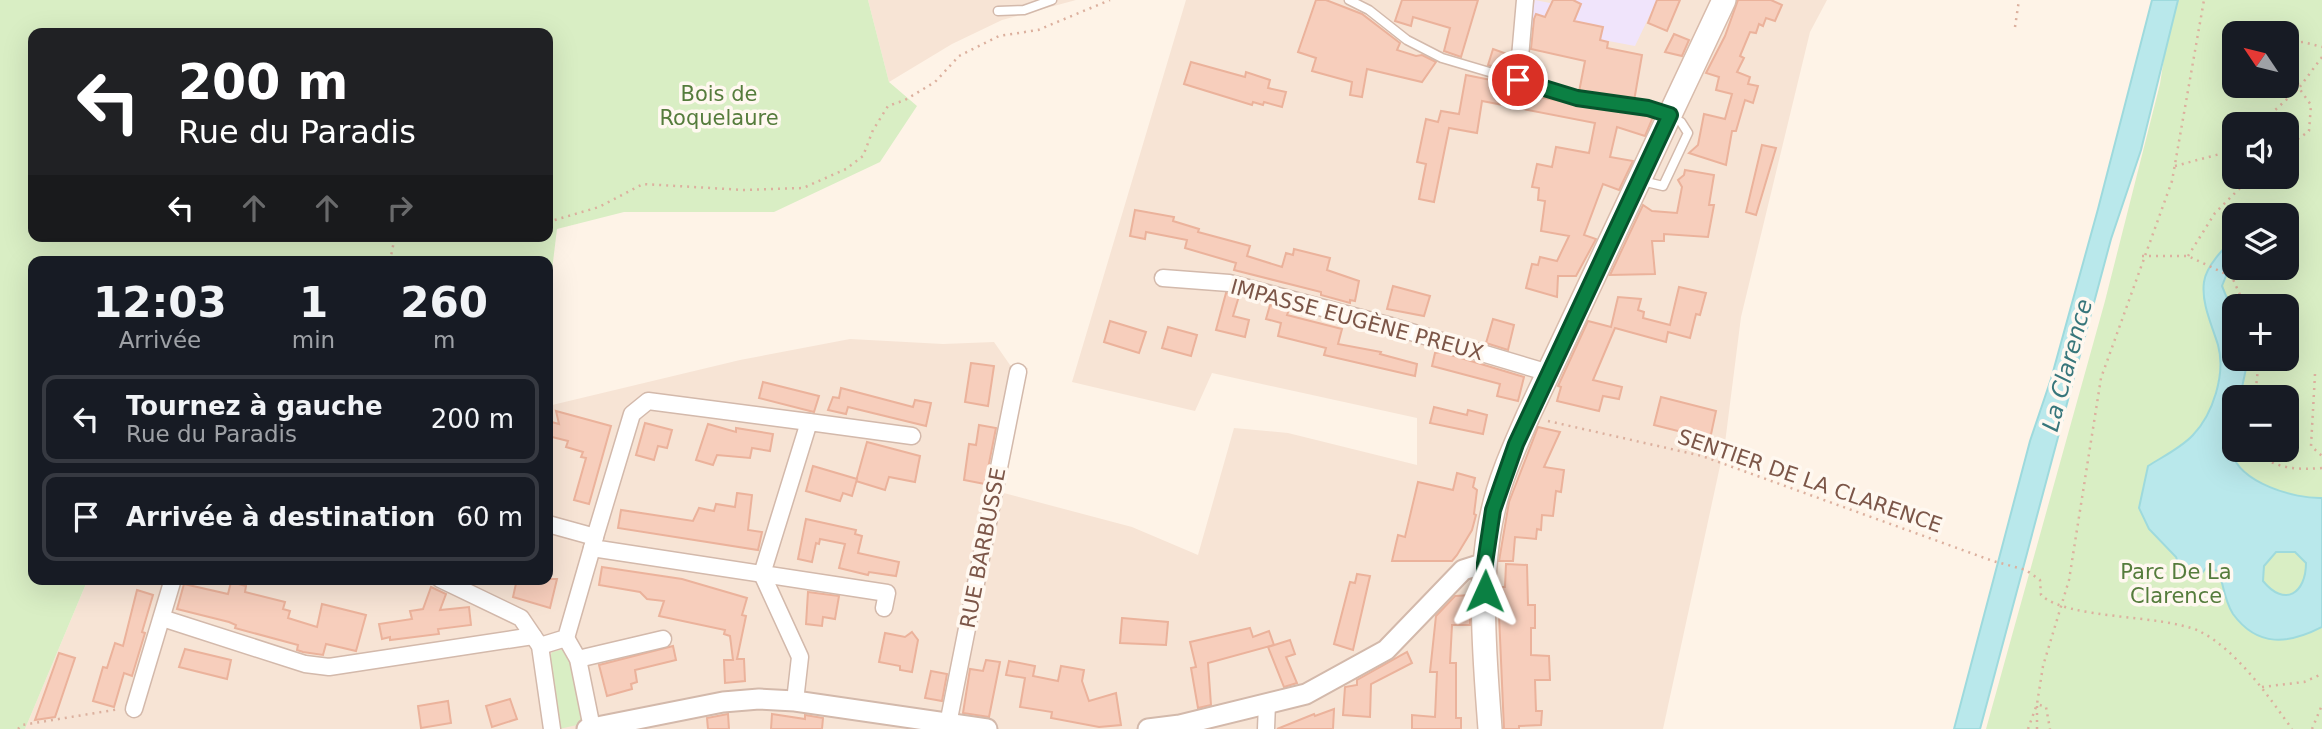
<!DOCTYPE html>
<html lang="fr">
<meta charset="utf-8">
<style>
body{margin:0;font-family:"DejaVu Sans",sans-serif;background:#242831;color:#f1f3f6;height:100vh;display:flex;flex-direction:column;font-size:26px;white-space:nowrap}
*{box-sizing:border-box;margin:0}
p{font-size:23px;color:#9ea1a6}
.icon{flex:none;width:38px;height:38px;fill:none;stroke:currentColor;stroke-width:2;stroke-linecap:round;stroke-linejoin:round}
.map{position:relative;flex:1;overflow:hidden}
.details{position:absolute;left:28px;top:256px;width:525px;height:329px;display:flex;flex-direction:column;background:#171b24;border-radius:14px;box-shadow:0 7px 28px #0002}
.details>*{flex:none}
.banner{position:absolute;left:28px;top:28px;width:525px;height:214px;border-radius:14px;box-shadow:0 7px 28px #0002;background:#202124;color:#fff;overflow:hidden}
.needle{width:46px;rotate:305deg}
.fabs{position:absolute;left:2222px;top:21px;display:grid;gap:14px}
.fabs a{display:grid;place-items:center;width:77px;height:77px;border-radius:14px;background:#171b24;box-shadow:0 7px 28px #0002;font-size:35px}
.pin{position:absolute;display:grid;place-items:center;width:60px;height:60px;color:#fff;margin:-30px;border:4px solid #fff;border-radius:50%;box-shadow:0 2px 7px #0007}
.me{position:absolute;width:77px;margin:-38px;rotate:1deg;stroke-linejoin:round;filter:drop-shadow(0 0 5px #0008)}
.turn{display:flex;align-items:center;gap:24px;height:147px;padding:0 35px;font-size:32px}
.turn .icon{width:91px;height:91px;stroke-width:2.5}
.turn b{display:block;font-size:49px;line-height:60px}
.lanes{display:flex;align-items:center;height:66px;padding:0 35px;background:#0003;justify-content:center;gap:35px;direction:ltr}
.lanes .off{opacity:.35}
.eta{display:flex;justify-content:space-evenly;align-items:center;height:119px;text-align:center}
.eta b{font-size:42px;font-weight:700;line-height:49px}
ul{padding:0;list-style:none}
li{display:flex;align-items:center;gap:21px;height:88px;margin:0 14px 10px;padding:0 21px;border:4px solid #363941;border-radius:14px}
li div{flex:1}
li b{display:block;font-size:26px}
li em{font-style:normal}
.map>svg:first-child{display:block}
</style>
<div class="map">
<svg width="2322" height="729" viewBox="0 0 2322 729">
<rect width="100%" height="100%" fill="#fef3e7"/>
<g fill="#f7e4d5">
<path d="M868,0H1076L1002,20L952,44L889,82Z"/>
<path d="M1186,0H1827L1810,32L1741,317L1725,443L1663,729H25L88,579H548V406L740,360L850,339L943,344L994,342L1010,365L1028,368L1000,492L1132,527L1198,555L1234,428L1288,433L1417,465V418L1212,373L1195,411L1072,382Z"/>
</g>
<path fill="#f0e4fb" d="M1535,0L1550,3L1552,0H1657L1635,46L1529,26Z"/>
<g fill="#d9eec4" fill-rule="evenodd">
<path d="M0,0H868L889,82L917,106L880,162L774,212H624L557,229L551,278L548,282V261H33V579H88L25,729H0ZM33,33H548V236H33Z"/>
<path d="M2173,0H2322V729H1986L2105,301L2160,84ZM2235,33H2287V86H2235ZM2235,124H2287V177H2235ZM2235,215H2287V268H2235ZM2235,306H2287V359H2235ZM2235,397H2287V450H2235Z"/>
<path d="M564,649L572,656L586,723L559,729L548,662L552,652Z"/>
</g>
<g fill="#b9e8eb" stroke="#9edadd" stroke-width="2" fill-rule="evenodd">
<path d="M2152,0H2178L2141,150L2111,239L1980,729H1954L2030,441L2051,379L2098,209Z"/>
<path d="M2235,237V264L2228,271L2222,286L2235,318V359H2248L2240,397H2235C2235,415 2228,436 2232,453C2240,483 2295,499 2322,498V627C2289,644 2258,648 2233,614C2225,602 2223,585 2219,571L2206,568L2199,577L2182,574L2176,557L2149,529L2139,508L2148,466C2162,457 2181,448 2193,435C2213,414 2226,374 2218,345C2212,325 2201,303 2204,282C2206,266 2224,248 2235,237ZM2276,552H2295L2306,563C2306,593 2285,608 2263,581L2264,566Z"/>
</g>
<g fill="#f7cebc" stroke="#ebb29b" stroke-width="2">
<path d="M1316,0H1326L1362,14L1400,43L1397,50L1416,56L1422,55L1436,62L1422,82L1367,69L1362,97L1350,95L1352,82L1312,71L1316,58L1298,52Z"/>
<path d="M1402,0H1478L1461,57L1444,51L1450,28L1413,17L1411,26L1395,21Z"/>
<path d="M1553,0H1573L1581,4L1574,21L1603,27L1600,40L1608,42L1607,48L1642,55L1634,101L1579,92L1585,61L1531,49L1534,19L1536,14L1545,17Z"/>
<path d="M1657,0H1680L1667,31L1648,23Z"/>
<path d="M1738,0H1771L1782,5L1775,21L1766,18L1763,26L1759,24L1756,33L1750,32L1740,56L1744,58L1737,72L1750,77L1748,84L1758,86L1753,103L1745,100L1736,131H1732L1726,165L1689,153L1698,145L1704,114L1725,119L1732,94L1716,90L1719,77L1706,73L1725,36Z"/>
<path d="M1674,34L1689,40L1682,56L1665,52Z"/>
<path d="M1493,49L1510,55L1505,70L1488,65Z"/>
<path d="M1191,62L1245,77L1246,72L1270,80L1268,88L1286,92L1282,107L1264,102L1263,105L1253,102L1252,105L1184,84Z"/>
<path d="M1466,75L1501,82L1499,90L1653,117L1645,136L1617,127L1610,157L1633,161L1619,190L1603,184L1584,235L1596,239L1576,276H1558L1557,297L1526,288L1532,264L1538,265L1540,257L1557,261L1569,236L1541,231L1545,201L1538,200L1539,188L1532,187L1537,164L1552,167L1556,147L1589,153L1595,123L1482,101L1477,133L1449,128L1434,202L1419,199L1426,164L1417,162L1426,119L1438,122L1441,111L1459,114Z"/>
<path d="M1762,145L1776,148L1756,215L1746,212Z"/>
<path d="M1685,170L1714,175L1709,205H1714L1708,237L1664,234V241H1652L1655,274L1610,275L1643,205L1652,211L1677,213L1682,187L1678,180L1684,175Z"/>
<path d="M1135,210L1174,217L1173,221L1199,229L1198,232L1250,246L1247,256L1282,267L1286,253L1293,255L1294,249L1330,258L1327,270L1359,281L1355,301L1350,300V303L1321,295V292L1234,270L1236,263L1185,248L1187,240L1146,232L1145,239L1130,236Z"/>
<path d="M1393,286L1430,296L1424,316L1387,309Z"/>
<path d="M1679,287L1706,293L1700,315L1696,314L1690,338L1668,332L1666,342L1615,328L1593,380L1622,387L1619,399L1603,396L1599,411L1557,401L1561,387L1558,386L1588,321L1611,327L1618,297L1641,299L1638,310L1644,312L1643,318L1670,325Z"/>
<path d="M1226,293L1239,296L1233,316L1249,320L1245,337L1216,330Z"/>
<path d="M1270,305L1289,310L1287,315L1342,329L1338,344L1381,352L1380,354L1417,364L1415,376L1324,355L1326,348L1278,336L1281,323L1266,319Z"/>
<path d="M1493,319L1514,325L1508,350L1486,343Z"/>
<path d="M1110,321L1146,332L1139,353L1104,342Z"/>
<path d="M1168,327L1197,335L1191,356L1162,348Z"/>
<path d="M1441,352L1524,377L1518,401L1497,396L1500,384L1432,366L1435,353Z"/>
<path d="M971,363L994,366L988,406L965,402Z"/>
<path d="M763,382L819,396L814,412L759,398Z"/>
<path d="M841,388L913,407L915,400L931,403L926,426L848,407L846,414L828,410L833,397L839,398Z"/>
<path d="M1661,397L1716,411L1710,439L1654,425Z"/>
<path d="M1434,407L1467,415L1468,410L1487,415L1483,434L1430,423Z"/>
<path d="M556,411L611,426L589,504L574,500L586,458L581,457L583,452L566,447L568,441L548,436V421L559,424Z"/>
<path d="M645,423L672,430L667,448L658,446L654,460L636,455Z"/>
<path d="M708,424L736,432V428L773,434L770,451L752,448L750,458L717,455L713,465L696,460Z"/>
<path d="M979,425L996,428L985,484L964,480L969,444L976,445Z"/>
<path d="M1538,427L1560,432L1544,467L1564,470L1561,492L1556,491L1553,516L1542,515L1541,530L1537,529L1536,539L1515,537L1513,561H1499L1509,502Z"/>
<path d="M867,442L920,456L915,482L889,477L885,490L856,481Z"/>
<path d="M813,466L857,479L852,496L843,493L840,501L806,491Z"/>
<path d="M1457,473L1475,478L1473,487L1477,490L1474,514L1476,515L1472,530L1457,555L1452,561H1392L1398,535L1405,537L1418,482L1453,490Z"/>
<path d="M737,493L752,495L748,530L762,532L758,550L618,528L621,510L693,521L699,508L714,511L716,504L735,507Z"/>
<path d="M806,519L856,530L855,534L862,536L858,553L899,562L896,576L869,572L868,575L839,568L845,544L820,539L819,544L816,543L812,562L798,559Z"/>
<path d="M1506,564L1527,565L1528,605H1535V628H1531V655L1549,656L1550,680H1535L1536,711H1542L1541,725L1519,726V729H1504L1498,592V587H1505Z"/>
<path d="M602,567L682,579L747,598L742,615L746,616L737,659H744L745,681L725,683L724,660H733L730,636L724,634L725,630L659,616L664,601L647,599L640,592L599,585Z"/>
<path d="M1357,574L1370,576L1353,650L1334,644L1350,582L1355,583Z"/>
<path d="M517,579H557L550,608L513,597Z"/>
<path d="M231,582L246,586L245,592L285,602L283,609L290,611L288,618L317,627L322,604L366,615L356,651L326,644L323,655L303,652L297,650L298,645L235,628L236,625L229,622L177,609L184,584L228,594Z"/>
<path d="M431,587L446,594L440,610L469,607L471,625L438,629L439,634L390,640V637L382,639L379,624L412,619L410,611L423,609Z"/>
<path d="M137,590L153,595L142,632L145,633L132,676L124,673L114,707L93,701L103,667L107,668L115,643L123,646Z"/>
<path d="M808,592L839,596L835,619L823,617L822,626L806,624Z"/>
<path d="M1470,595V625H1452L1450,663H1456V718H1461V729H1412V715L1435,717L1437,672H1430L1436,616L1455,596Z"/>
<path d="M1122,618L1168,622L1166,645L1120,643Z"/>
<path d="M1250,628L1253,637L1269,631L1274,645L1208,663L1211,705L1198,708L1191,668L1196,667L1190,642Z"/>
<path d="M912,632L918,640L912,672L900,670V666L879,662L885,633L905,637Z"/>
<path d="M1290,640L1295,654L1286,657L1297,683L1284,687L1268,647Z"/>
<path d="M673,646L676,660L635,670L637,682L631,684L632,689L607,696L599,665Z"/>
<path d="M185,649L231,660L227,679L179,667Z"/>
<path d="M1407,652L1412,663L1371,684L1370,717L1343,715L1345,687L1357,685V680Z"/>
<path d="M59,653L75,658L55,717L35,720Z"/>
<path d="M986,660L1000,662L989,717L963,713L970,669L983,671Z"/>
<path d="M1009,661L1035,666L1033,676L1058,681L1061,666L1084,670L1082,681L1089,701L1116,693L1121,725L1099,727L1051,718L1052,712L1020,707L1025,678L1006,675Z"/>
<path d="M931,671L947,674L942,701L925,698Z"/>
<path d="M510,699L517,719L492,727L486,706Z"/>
<path d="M448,701L451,723L421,728L418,706Z"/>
<path d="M1334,709L1333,729H1277L1314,714L1315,716Z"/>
<path d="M728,714L729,729H708L707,718Z"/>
<path d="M772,714L805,719V715L823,718L822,729H771Z"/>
</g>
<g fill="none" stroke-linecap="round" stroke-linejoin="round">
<g stroke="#d3b9ab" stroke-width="11">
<g id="service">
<path d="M1349,0L1369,10L1407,40L1442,58L1577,98L1662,112L1681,122L1688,133L1663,186L1642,181"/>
<path d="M998,11L1024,10L1052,0"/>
</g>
</g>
<g stroke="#d3b9ab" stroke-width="19">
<g id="minor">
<path d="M1518,80L1525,0"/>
<path d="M1163,278L1229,283L1391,326L1549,373"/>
<path d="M548,524L595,537L632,414L648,401L809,422"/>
<path d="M595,537L592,548L887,593L884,608"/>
<path d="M440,579L521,618L540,646L552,729"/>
<path d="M162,618L305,664L329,667L533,636"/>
<path d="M566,638L578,659L592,728"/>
<path d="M540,646L566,638L592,548"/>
<path d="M578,659L663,639"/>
<path d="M795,701L800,657L762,574L809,422L912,436"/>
<path d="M134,709L173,579"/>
<path d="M948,724L1018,372"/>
<path d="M1266,729L1267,703"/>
</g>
</g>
<g stroke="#d3b9ab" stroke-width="23">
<g id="tertiary">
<path d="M587,729L723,702L759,699L795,701L987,729"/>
<path d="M1148,729L1180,725L1306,694L1386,650L1463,570L1485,563"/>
</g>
</g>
<g stroke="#d8bbab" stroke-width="26">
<path id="secondary" d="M1490,729C1485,660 1477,579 1493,511C1500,478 1515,446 1528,416L1724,0"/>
</g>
<g stroke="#dcb09e" stroke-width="2.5" stroke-dasharray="2 5" stroke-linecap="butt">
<path d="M2015,27L2019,0"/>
<path d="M2287,43L2303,42L2322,47"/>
<path d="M2287,58L2294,65L2299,88L2322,57"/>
<path d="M2260,124L2299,88L2311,105L2309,131L2287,147"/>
<path d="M2175,166L2231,151L2235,148"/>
<path d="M548,222L599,207L643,184L744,190L803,188L846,169L863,156L873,130L888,106L905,100L935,82L959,56L999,36L1038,30L1110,0"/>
<path d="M2142,256H2188L2232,277L2245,306"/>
<path d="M2188,256L2215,213L2251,177"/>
<path d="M390,261L395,236"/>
<path d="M2315,374L2311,446L2322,456"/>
<path d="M2255,397L2259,359"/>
<path d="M1548,421L1702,456L1993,561L2026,570L2040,580L2041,595C2068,620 2161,614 2199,631C2236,649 2269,697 2292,729"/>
<path d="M2255,450C2273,469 2297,470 2322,468"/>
<path d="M2262,687L2304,682L2322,674"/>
<path d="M18,729L22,725L120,709"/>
<path d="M2028,729L2037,704L2043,666L2069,580L2101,378L2172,181L2204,0"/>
<path d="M2037,729V704L2046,707L2050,729"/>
<path d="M2312,729L2322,705"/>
</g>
<use href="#service" stroke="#fff" stroke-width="8"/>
<use href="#minor" stroke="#fff" stroke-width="16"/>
<use href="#tertiary" stroke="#fff" stroke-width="19"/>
<use href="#secondary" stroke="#fff" stroke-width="23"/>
</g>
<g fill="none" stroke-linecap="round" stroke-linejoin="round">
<g stroke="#07532c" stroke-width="18">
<path id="route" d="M1485,591V563L1493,510L1516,444L1670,115L1648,108L1577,98L1518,80"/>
</g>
<use href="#route" stroke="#0b8043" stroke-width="12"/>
</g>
<g text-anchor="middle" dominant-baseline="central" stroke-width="7" stroke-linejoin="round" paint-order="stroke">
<g font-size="21" fill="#557c3c" stroke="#fff8f0">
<text x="719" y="94">Bois de<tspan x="719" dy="24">Roquelaure</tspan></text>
<text x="2176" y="572">Parc De La<tspan x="2176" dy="24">Clarence</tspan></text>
</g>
<g font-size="21" fill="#7c5648" stroke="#fff8f0">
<text transform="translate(1357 320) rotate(15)">IMPASSE EUGÈNE PREUX</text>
<text transform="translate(1810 481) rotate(19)">SENTIER DE LA CLARENCE</text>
<text transform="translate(983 548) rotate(-79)">RUE BARBUSSE</text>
</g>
<g font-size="23" font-style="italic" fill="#37767b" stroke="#fff8f0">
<text transform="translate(2067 365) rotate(-75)">La Clarence</text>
</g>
</g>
</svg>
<div class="fabs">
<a><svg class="needle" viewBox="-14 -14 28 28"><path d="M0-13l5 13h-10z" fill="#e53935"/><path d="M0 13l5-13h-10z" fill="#9ea1a6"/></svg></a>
<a><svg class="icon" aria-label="sound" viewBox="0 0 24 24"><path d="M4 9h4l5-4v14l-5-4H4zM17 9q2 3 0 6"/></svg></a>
<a><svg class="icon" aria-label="layers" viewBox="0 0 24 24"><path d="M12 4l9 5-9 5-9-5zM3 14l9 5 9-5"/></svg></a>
<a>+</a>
<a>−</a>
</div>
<div class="pin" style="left:1518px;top:80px;background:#d93025"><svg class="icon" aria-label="arrive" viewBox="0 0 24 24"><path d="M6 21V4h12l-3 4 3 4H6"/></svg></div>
<svg class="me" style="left:1485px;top:591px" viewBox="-20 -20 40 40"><path d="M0-17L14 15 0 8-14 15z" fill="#0b8043" stroke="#fff" stroke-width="4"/></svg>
<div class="banner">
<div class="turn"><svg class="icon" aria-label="left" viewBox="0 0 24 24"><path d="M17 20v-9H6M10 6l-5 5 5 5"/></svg><div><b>200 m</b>Rue du Paradis</div></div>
<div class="lanes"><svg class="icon" aria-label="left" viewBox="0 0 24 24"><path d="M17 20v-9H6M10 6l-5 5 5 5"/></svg><svg class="icon off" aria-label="ahead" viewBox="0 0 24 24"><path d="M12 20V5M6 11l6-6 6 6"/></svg><svg class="icon off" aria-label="ahead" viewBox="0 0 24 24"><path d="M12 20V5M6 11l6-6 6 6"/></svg><svg class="icon off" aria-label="right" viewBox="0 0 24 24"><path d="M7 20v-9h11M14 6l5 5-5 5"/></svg></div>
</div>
<section class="details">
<div class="eta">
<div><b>12:03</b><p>Arrivée</p></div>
<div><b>1</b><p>min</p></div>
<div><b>260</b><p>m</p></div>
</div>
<ul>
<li><svg class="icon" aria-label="left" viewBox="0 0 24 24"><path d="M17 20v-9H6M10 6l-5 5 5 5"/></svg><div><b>Tournez à gauche</b><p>Rue du Paradis</p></div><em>200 m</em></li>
<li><svg class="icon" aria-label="arrive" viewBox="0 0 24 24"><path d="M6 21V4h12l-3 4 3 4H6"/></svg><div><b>Arrivée à destination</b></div><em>60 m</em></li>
</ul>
</section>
</div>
